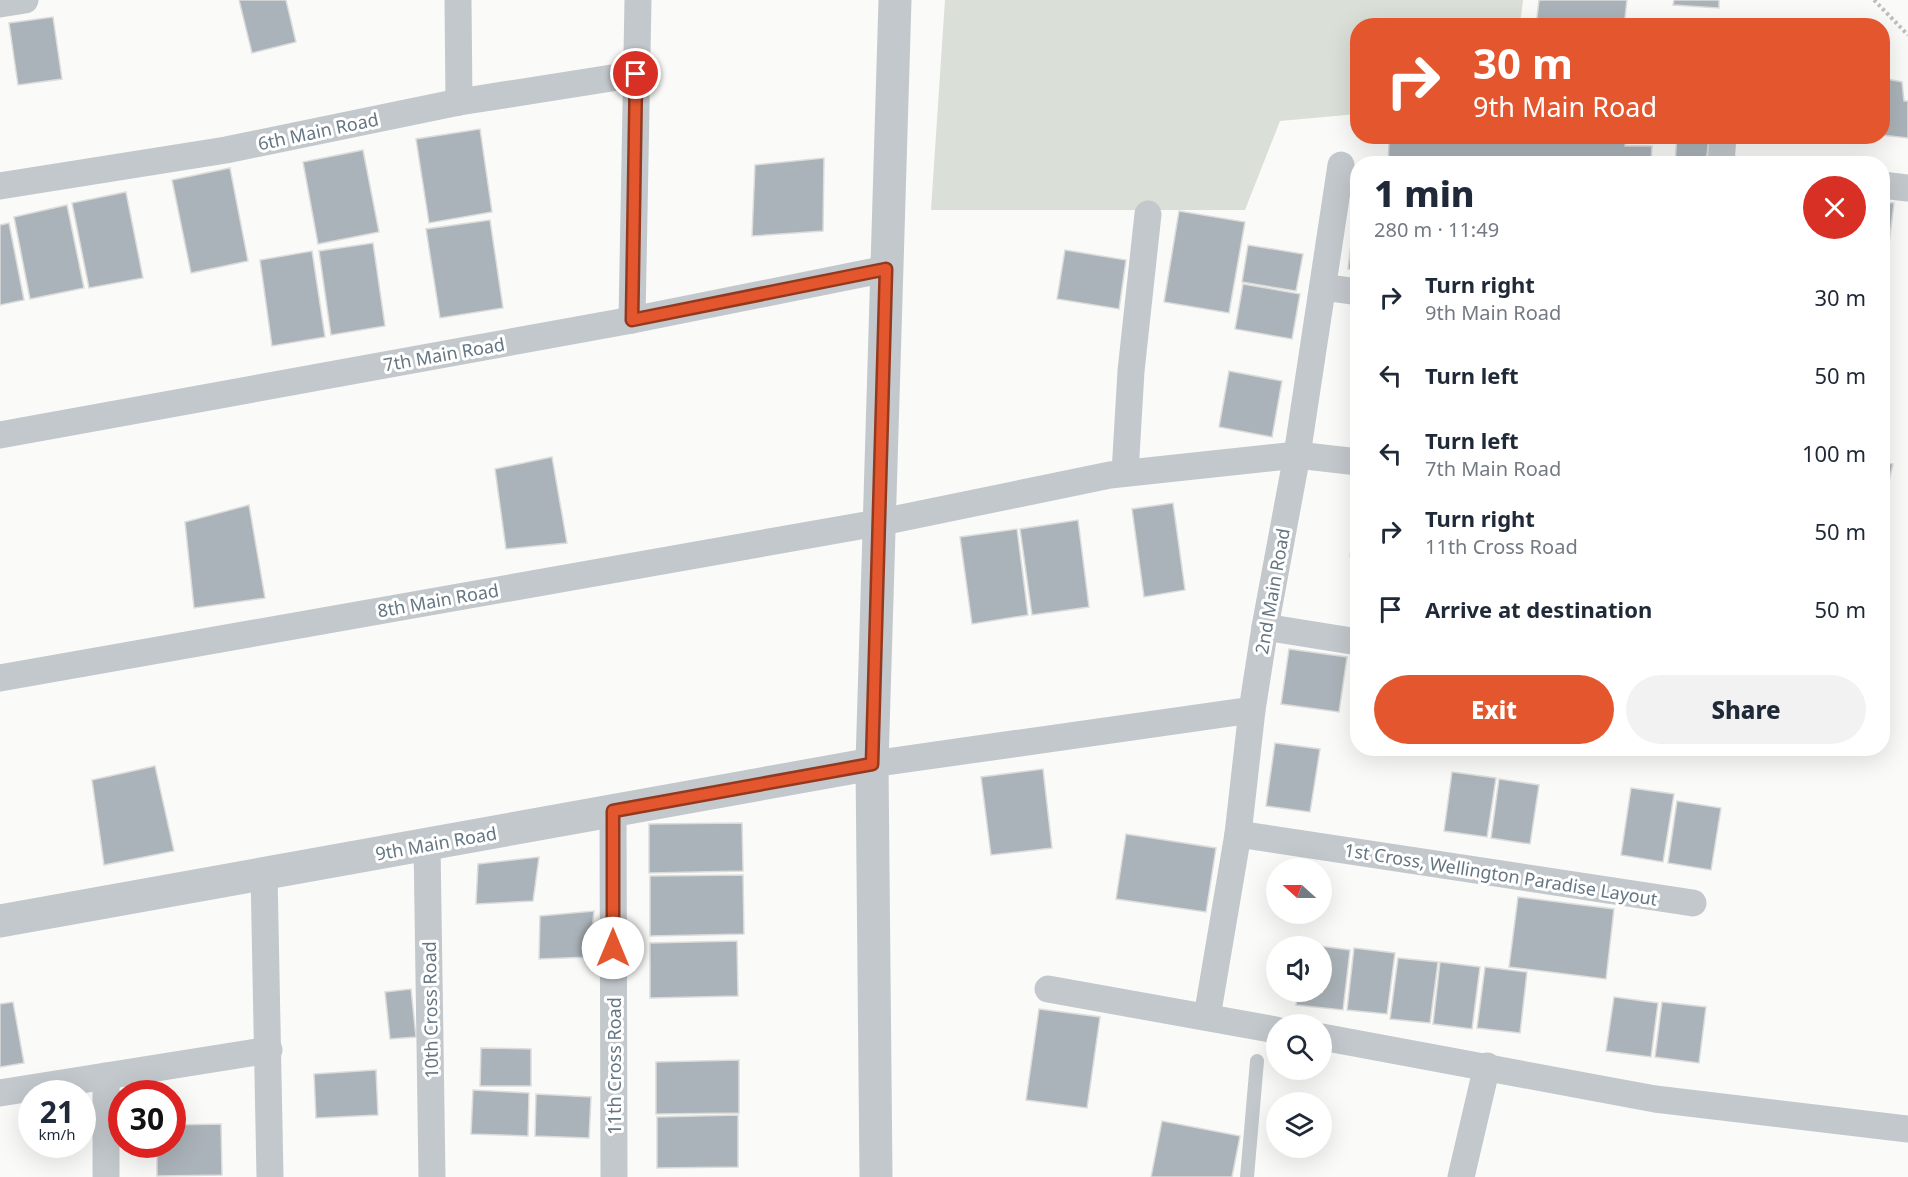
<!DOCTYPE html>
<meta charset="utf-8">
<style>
body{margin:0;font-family:"Noto Sans",sans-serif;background:#f2f2f3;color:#1f2937;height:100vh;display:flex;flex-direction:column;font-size:22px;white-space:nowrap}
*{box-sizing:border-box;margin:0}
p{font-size:20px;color:#747a83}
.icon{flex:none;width:33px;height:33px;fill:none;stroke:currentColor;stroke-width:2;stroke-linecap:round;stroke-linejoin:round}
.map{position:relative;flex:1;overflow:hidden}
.sheet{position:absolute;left:1350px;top:156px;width:540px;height:600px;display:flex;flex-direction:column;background:#fff;border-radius:24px;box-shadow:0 6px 24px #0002}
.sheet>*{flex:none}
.guide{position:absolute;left:1350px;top:18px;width:540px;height:126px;border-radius:24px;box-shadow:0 6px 24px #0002;background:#e4572e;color:#fff;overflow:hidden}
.needle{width:39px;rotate:291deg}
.buttons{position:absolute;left:1266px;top:858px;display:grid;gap:12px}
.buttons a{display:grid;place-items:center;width:66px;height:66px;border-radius:50%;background:#fff;box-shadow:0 6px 24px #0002;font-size:30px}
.speed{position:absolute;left:18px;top:1080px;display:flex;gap:12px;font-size:30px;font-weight:700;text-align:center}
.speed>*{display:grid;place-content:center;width:78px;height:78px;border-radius:50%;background:#fff;box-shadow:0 6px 24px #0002;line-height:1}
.speed small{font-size:15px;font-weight:400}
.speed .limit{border:9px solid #d22;background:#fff;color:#111}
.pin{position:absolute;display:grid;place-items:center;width:51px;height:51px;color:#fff;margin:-26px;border:3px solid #fff;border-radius:50%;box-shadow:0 2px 6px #0007}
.me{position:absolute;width:66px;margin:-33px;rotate:0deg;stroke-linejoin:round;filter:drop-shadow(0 0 4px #0008)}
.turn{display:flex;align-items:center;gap:21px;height:126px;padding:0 24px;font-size:27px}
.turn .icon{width:78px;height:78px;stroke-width:2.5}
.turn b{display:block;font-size:42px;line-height:51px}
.round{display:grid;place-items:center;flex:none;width:63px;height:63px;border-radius:32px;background:#f2f2f3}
.headline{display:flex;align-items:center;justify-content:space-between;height:102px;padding:0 24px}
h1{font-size:36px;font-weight:800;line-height:45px}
.cta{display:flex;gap:12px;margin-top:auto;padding:12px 24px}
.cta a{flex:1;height:69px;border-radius:36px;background:#e4572e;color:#fff;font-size:24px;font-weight:800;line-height:69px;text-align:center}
.cta a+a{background:#f2f2f3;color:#1f2937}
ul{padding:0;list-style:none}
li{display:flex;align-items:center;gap:18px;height:78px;padding:0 24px}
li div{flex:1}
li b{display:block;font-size:22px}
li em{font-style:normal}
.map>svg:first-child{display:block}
</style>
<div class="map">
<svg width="1908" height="1177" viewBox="0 0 1908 1177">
<rect width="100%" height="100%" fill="#fafaf8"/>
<path fill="#dadfd7" d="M945,0H1523L1520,25L1358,26L1357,114L1280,121L1245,210H931Z"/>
<g fill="#aab3b9" stroke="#dcdcda" stroke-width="1.5">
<path d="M239,0H286L296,42L252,53Z"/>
<path d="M1539,0H1627L1624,26H1536Z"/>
<path d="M1674,0H1719V8L1673,5Z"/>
<path d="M53,17L62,79L18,85L9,23Z"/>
<path d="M1882,78L1902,82L1904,101H1908V138L1882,135Z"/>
<path d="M480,129L492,212L429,223L416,139Z"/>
<path d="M1414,136L1486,140V136H1553V141L1591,142V136H1625V146H1652L1651,164H1388L1389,142L1414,143Z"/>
<path d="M1677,136H1709L1706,164H1675Z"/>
<path d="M363,150L379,232L318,244L303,162Z"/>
<path d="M824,158L823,231L752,236L755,165Z"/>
<path d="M230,168L248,261L191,273L172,180Z"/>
<path d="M126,192L143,278L89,288L72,203Z"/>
<path d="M1882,202L1894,203L1889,244H1882Z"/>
<path d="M67,205L84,288L30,299L14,217Z"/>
<path d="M1179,211L1245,222L1229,313L1164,302Z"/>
<path d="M1354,218H1358V270L1348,269Z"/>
<path d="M490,220L503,308L440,318L426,229Z"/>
<path d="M9,223L24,300L0,305V225Z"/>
<path d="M373,243L385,326L331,335L319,251Z"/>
<path d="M1248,245L1303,254L1296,291L1242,282Z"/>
<path d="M1065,250L1126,260L1119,309L1057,299Z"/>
<path d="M312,251L325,337L272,346L260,260Z"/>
<path d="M1243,284L1300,294L1292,339L1235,329Z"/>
<path d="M1229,371L1282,381L1272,437L1219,427Z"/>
<path d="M552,457L567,543L506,549L495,469Z"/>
<path d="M1882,462L1893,464L1882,510Z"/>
<path d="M1173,503L1185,590L1144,597L1132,509Z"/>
<path d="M249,505L265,598L194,608L185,522Z"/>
<path d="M1358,505V557L1350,556Z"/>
<path d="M1078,520L1089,607L1032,615L1020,529Z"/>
<path d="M1017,529L1028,615L972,624L960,537Z"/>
<path d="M1289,649L1347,657L1339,712L1281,704Z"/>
<path d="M1275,743L1320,749L1310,812L1266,806Z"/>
<path d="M155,766L174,851L104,865L92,780Z"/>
<path d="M1043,769L1052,848L991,855L981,777Z"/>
<path d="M1452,772L1496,778L1487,837L1444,831Z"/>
<path d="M1499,779L1539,785L1530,844L1491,838Z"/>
<path d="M1631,788L1674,794L1663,862L1621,855Z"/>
<path d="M1677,801L1721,808L1711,870L1668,863Z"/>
<path d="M742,823L743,871L649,873V824Z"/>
<path d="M1126,834L1216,848L1206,912L1116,899Z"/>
<path d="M539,857L533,901L476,904L478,864Z"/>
<path d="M743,875L744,934L650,936V876Z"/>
<path d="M1518,897L1614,909L1606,979L1509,967Z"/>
<path d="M594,911L589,957L539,959L540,916Z"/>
<path d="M737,941L738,996L650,998V943Z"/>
<path d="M1304,944L1350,950L1343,1010L1296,1005L1298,992H1322V946H1303Z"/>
<path d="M1354,948L1395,953L1387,1014L1347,1010Z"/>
<path d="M1398,958L1438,962L1430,1023L1390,1019Z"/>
<path d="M1440,962L1480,967L1472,1029L1433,1024Z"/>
<path d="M1485,967L1527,972L1520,1033L1477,1028Z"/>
<path d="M411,989L416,1037L390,1039L385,992Z"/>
<path d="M1614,997L1658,1003L1651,1057L1606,1051Z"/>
<path d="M13,1002L24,1063L0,1067V1004Z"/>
<path d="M1662,1002L1706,1007L1699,1063L1655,1057Z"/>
<path d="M1039,1009L1100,1017L1087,1108L1026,1100Z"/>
<path d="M481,1048L531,1049V1086H480Z"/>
<path d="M739,1060V1113L656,1114V1062Z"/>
<path d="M376,1070L378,1115L316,1118L314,1074Z"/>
<path d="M473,1090L529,1093L528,1136L471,1134Z"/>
<path d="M536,1094L591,1097L589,1138L535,1136Z"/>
<path d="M738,1115V1167L657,1168V1117Z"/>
<path d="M1162,1121L1240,1136L1232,1177H1151Z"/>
<path d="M221,1124L222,1175L157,1176V1144H172V1125Z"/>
</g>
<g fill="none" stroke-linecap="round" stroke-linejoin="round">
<path stroke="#bbbfc2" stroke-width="4" stroke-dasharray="3 3" stroke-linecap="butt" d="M1874,0L1908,35"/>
<path stroke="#c3c8cc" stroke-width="14" d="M1247,1177L1257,1061"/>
<g stroke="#c3c8cc" stroke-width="27">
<path d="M458,0L459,102"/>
<path d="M0,4L25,0"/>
<path d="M1721,164L1723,136"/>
<path d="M1882,185L1908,188"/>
<path d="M0,186L226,150L459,102L637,74"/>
<path d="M1323,287L1358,292"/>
<path d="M632,320L638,0"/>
<path d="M0,435L632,320L886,269"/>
<path d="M1125,473L1131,371L1148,214"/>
<path d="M1265,627L1358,642"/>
<path d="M0,678L877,523L1110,475L1297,455L1358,462"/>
<path d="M872,764L1252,710"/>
<path d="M613,811L614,1177"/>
<path d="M1238,834L1693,903"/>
<path d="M427,844L432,1177"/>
<path d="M264,873L270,1177"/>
<path d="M1048,989L1276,1030"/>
<path d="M1207,1017L1238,834L1252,710L1265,627L1297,455L1341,165"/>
<path d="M1322,1037L1655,1099L1908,1129"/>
<path d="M0,1093L269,1050"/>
<path d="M106,1177V1076"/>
<path d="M1461,1177L1487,1066"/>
</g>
<g stroke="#c3c8cc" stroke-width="33">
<path d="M0,921L872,764"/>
<path d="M876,1177L872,764L895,0"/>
</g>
</g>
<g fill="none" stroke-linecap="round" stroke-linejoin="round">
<g stroke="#94391e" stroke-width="15">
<path id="route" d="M613,948V811L872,764L886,269L632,320L636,74"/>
</g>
<use href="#route" stroke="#e4572e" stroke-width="10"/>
</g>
<g text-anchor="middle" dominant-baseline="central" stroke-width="6" stroke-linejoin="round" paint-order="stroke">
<g font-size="18" fill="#657683" stroke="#fff">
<text transform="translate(318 131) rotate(-12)">6th Main Road</text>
<text transform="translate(444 354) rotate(-10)">7th Main Road</text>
<text transform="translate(1272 591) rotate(-80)">2nd Main Road</text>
<text transform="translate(438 600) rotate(-10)">8th Main Road</text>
<text transform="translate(436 843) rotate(-10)">9th Main Road</text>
<text transform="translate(1501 874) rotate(9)">1st Cross, Wellington Paradise Layout</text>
<text transform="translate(430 1010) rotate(-91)">10th Cross Road</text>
<text transform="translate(614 1066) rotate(-90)">11th Cross Road</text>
</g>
</g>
</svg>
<div class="buttons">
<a><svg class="needle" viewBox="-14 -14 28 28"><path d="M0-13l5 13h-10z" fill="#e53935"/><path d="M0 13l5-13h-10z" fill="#747a83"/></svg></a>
<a><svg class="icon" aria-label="sound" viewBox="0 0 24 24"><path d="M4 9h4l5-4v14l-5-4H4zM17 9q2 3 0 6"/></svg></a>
<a><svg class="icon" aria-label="search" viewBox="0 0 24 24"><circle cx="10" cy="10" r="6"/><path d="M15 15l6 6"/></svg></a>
<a><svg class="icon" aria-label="layers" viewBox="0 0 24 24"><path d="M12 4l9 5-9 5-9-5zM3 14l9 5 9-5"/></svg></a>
</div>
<div class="speed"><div>21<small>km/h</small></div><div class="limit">30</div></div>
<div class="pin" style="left:636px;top:74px;background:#d93025"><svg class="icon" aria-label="arrive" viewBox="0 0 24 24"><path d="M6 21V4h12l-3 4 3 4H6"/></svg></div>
<svg class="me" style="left:613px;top:948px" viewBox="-20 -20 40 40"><circle r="19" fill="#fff"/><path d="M0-13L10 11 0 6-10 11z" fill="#e4572e"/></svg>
<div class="guide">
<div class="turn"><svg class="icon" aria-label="right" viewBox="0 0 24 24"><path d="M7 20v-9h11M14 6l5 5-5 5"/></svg><div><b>30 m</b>9th Main Road</div></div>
</div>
<section class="sheet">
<div class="headline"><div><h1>1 min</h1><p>280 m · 11:49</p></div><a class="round" style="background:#d93025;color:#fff"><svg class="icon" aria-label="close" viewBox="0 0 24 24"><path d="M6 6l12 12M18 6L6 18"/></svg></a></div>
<ul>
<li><svg class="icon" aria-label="right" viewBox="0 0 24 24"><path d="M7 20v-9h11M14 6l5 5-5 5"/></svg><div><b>Turn right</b><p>9th Main Road</p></div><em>30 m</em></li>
<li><svg class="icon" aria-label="left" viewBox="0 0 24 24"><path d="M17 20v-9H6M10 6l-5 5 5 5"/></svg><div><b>Turn left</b></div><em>50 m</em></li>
<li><svg class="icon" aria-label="left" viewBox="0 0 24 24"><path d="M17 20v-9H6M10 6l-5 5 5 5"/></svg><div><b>Turn left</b><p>7th Main Road</p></div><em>100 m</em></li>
<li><svg class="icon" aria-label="right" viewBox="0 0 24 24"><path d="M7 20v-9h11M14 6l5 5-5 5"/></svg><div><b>Turn right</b><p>11th Cross Road</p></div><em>50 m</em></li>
<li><svg class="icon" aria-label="arrive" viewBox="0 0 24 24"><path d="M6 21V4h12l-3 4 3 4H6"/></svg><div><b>Arrive at destination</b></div><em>50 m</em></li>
</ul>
<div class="cta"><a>Exit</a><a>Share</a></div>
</section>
</div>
